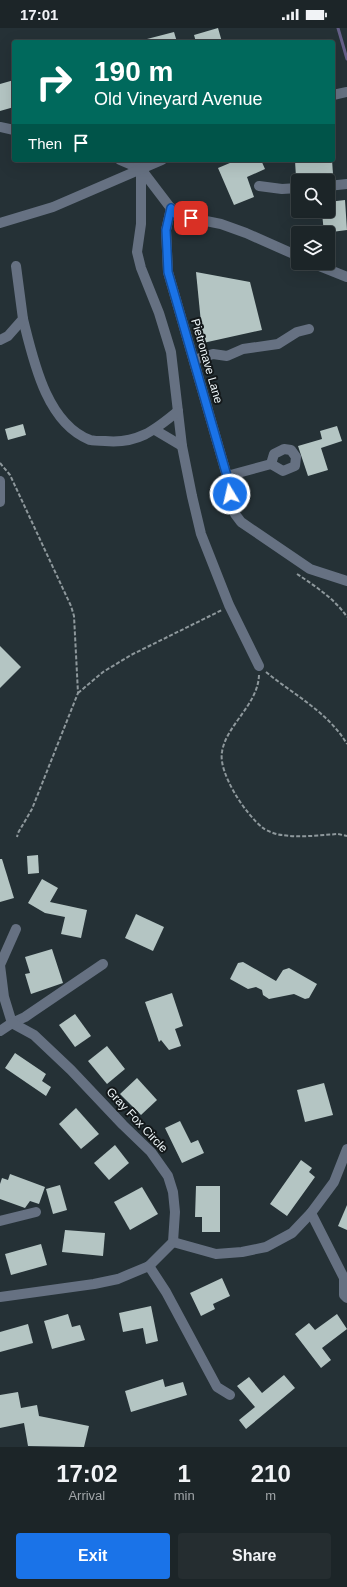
<!DOCTYPE html>
<style>
body{margin:0;font-family:Helvetica,sans-serif;background:#252d30;color:#f1f3f6;height:100vh;display:flex;flex-direction:column;font-size:15px;white-space:nowrap}
*{box-sizing:border-box;margin:0}
p{font-size:13px;color:#a0a5a8}
.icon{flex:none;width:22px;height:22px;fill:none;stroke:currentColor;stroke-width:2;stroke-linecap:round;stroke-linejoin:round}
.map{position:relative;height:1419px;overflow:hidden}
.sheet{display:flex;flex-direction:column;background:#1c2528;flex:1}
.sheet>*{flex:none}
.hud{position:absolute;left:12px;top:12px;width:323px;height:122px;border-radius:4px;box-shadow:0 4px 16px #0002,0 0 0 1px #3a4245;background:#00695c;color:#fff;overflow:hidden}
.buttons{position:absolute;left:291px;top:146px;display:grid;gap:8px}
.buttons a{display:grid;place-items:center;width:44px;height:44px;border-radius:4px;background:#1c2528;box-shadow:0 4px 16px #0002,0 0 0 1px #3a4245;font-size:20px}
.pin{position:absolute;display:grid;place-items:center;width:34px;height:34px;color:#fff;margin:-17px;border-radius:8px;box-shadow:0 2px 6px #0006}
.me{position:absolute;width:44px;margin:-22px;rotate:351deg;stroke-linejoin:round;filter:drop-shadow(0 0 3px #0008)}
.turn{display:flex;align-items:center;gap:14px;height:84px;padding:0 16px;font-size:18px}
.turn .icon{width:52px;height:52px;stroke-width:2.5}
.turn b{display:block;font-size:28px;line-height:34px}
.then{display:flex;align-items:center;height:38px;padding:0 16px;background:#0003;gap:8px;font-size:15px}
.eta{display:flex;justify-content:space-evenly;align-items:center;height:68px;text-align:center}
.eta b{font-size:24px;font-weight:700;line-height:28px}
.button{display:flex;gap:8px;margin-top:auto;padding:8px 16px}
.button a{flex:1;height:46px;border-radius:4px;background:#1a73e8;color:#fff;font-size:16px;font-weight:700;line-height:46px;text-align:center}
.button a+a{background:#252d30;color:#f1f3f6}
.status{display:flex;justify-content:space-between;align-items:center;height:28px;padding:0 20px;background:#1c2528;direction:ltr}
.status svg{height:11px;fill:currentColor}
.map>svg:first-child{display:block}
</style>
<div class="status"><b>17:01</b><svg viewBox="0 0 49 12"><path d="M0 12V9h3v3zM5 12V6h3v6zM10 12V3h3v9zM15 12V0h3v12zM26 1h20v11H26zM47 4h2v5h-2z"/></svg></div>
<div class="map">
<svg width="347" height="1419" viewBox="0 0 347 1419">
<rect width="100%" height="100%" fill="#253136"/>
<g fill="none" stroke-linecap="round" stroke-linejoin="round">
<path stroke="#655f88" stroke-width="3" d="M338,0L347,31"/>
</g>
<g fill="#b4c5c3">
<path d="M218,0L222,14H196L194,7Z"/>
<path d="M174,4L177,14H147V11Z"/>
<path d="M14,52V79L0,83V56Z"/>
<path d="M237,132H261L265,141L247,149L254,169L234,177L218,140Z"/>
<path d="M295,132H332L333,146L296,150Z"/>
<path d="M345,172L347,202L324,205L322,185H329L328,174Z"/>
<path d="M196,244L250,254L262,302L203,315Z"/>
<path d="M23,396L26,407L8,412L5,401Z"/>
<path d="M337,398L342,413L321,420L328,442L308,448L298,418L322,411L320,403Z"/>
<path d="M0,618L21,639L0,660Z"/>
<path d="M38,827L39,845L28,846L27,828Z"/>
<path d="M0,831H2L14,870L0,874Z"/>
<path d="M42,851L58,860L50,874L87,882L81,910L61,906L65,889L45,885L28,875Z"/>
<path d="M136,886L164,899L153,923L125,910Z"/>
<path d="M52,921L63,955L31,966L25,946L30,945L25,929Z"/>
<path d="M243,934L276,953L283,942L289,940L317,956L309,970L305,971L294,966L269,971L263,967L262,962L256,959L248,961L230,951L238,935Z"/>
<path d="M172,965L183,998L175,1001L181,1018L169,1022L161,1012L159,1014L145,974Z"/>
<path d="M75,986L91,1008L75,1019L59,997Z"/>
<path d="M107,1018L125,1041L107,1056L88,1033Z"/>
<path d="M15,1025L46,1046L42,1053L51,1059L46,1068L5,1040Z"/>
<path d="M137,1050L157,1072L141,1087L120,1066Z"/>
<path d="M324,1055L333,1087L305,1094L297,1062Z"/>
<path d="M76,1080L99,1106L81,1121L59,1096Z"/>
<path d="M180,1093L191,1115L198,1112L204,1125L182,1135L165,1100Z"/>
<path d="M115,1117L129,1135L109,1152L94,1135Z"/>
<path d="M301,1132L312,1140L309,1144L315,1149L287,1188L270,1176Z"/>
<path d="M10,1146L45,1159L39,1176L30,1173L25,1180L0,1171V1156L2,1150L8,1152Z"/>
<path d="M60,1157L67,1182L53,1186L46,1161Z"/>
<path d="M196,1158H220V1204H202V1189H195Z"/>
<path d="M142,1159L158,1186L130,1202L114,1174Z"/>
<path d="M347,1177V1202L338,1198Z"/>
<path d="M65,1202L105,1205L103,1228L62,1224Z"/>
<path d="M41,1216L47,1237L11,1247L5,1226Z"/>
<path d="M222,1250L230,1268L213,1276L215,1281L201,1288L190,1265Z"/>
<path d="M151,1278L158,1313L146,1316L143,1300L123,1304L119,1285Z"/>
<path d="M68,1286L72,1299L80,1297L85,1312L52,1321L44,1293Z"/>
<path d="M337,1286L347,1301L322,1320L331,1332L321,1340L295,1306L309,1295L315,1302Z"/>
<path d="M28,1296L33,1315L0,1324V1304Z"/>
<path d="M284,1347L295,1360L246,1401L239,1392L255,1379L237,1358L249,1349L262,1365Z"/>
<path d="M163,1351L165,1359L183,1354L187,1367L131,1384L125,1363Z"/>
<path d="M18,1364L21,1380L37,1377L39,1388L89,1398L84,1419L28,1418L24,1395L0,1400V1367Z"/>
</g>
<g fill="none" stroke-linecap="round" stroke-linejoin="round">
<g stroke="#8e989c" stroke-width="2" stroke-dasharray="4 2" stroke-linecap="butt">
<path d="M0,435L10,447L71,578L74,588L78,665L32,781L18,805L17,809"/>
<path d="M297,546C315,558 335,571 347,589"/>
<path d="M266,644C294,667 328,684 347,716"/>
<path d="M259,647C258,677 226,697 222,724C218,745 246,787 263,800C267,803 277,807 283,807C301,810 320,807 338,806L347,808"/>
<path d="M78,665L103,644L131,627L222,582"/>
</g>
<g stroke="#667182" stroke-width="10">
<path d="M333,67L347,64"/>
<path d="M0,99L14,102"/>
<path d="M120,132L141,141"/>
<path d="M137,132L141,141L176,187L221,196L246,205L298,228"/>
<path d="M141,141V196L137,224L141,240L159,285L171,324L182,418L192,468L201,506L229,577L259,638"/>
<path d="M259,158L282,161L298,160"/>
<path d="M328,158L347,156"/>
<path d="M171,180L166,202L168,244L227,448L271,436L274,426L284,421L291,422L296,429L295,438L283,443L271,436"/>
<path d="M0,195L53,179L162,132"/>
<path d="M312,235L347,249"/>
<path d="M23,291C33,331 46,395 90,412C94,413 100,413 105,413C137,416 154,403 178,383"/>
<path d="M0,312L8,308L23,291L16,238"/>
<path d="M194,332L213,326L227,328L243,321L278,316L297,304L309,301"/>
<path d="M155,402L182,418"/>
<path d="M227,448L235,486L241,494L310,541L347,553"/>
<path d="M0,453V474"/>
<path d="M16,901L0,937L4,969L12,995L25,989L103,936"/>
<path d="M0,1003L12,995L34,1007L71,1042L123,1097L151,1124L168,1148L173,1164L175,1184L173,1214L149,1238L118,1251L94,1256L0,1269"/>
<path d="M311,1185L344,1250V1267L347,1270"/>
<path d="M0,1193L36,1184"/>
<path d="M173,1214L216,1226L242,1224L266,1219L292,1205L311,1185L334,1154L347,1121"/>
<path d="M149,1238L166,1264L217,1359L230,1367"/>
</g>
</g>
<g fill="none" stroke-linecap="round" stroke-linejoin="round">
<g stroke="#114b97" stroke-width="10">
<path id="route" d="M191,190L176,187L171,180L166,202L168,244L227,448L230,466"/>
</g>
<use href="#route" stroke="#1a73e8" stroke-width="7"/>
</g>
<g text-anchor="middle" dominant-baseline="central" stroke-width="4" stroke-linejoin="round" paint-order="stroke">
<g font-size="12" fill="#eef6f9" stroke="#13181a">
<text transform="translate(207 333) rotate(74)">Pietronave Lane</text>
<text transform="translate(137 1092) rotate(47)">Gray Fox Circle</text>
</g>
</g>
</svg>
<div class="buttons">
<a><svg class="icon" aria-label="search" viewBox="0 0 24 24"><circle cx="10" cy="10" r="6"/><path d="M15 15l6 6"/></svg></a>
<a><svg class="icon" aria-label="layers" viewBox="0 0 24 24"><path d="M12 4l9 5-9 5-9-5zM3 14l9 5 9-5"/></svg></a>
</div>
<div class="pin" style="left:191px;top:190px;background:#d93025"><svg class="icon" aria-label="arrive" viewBox="0 0 24 24"><path d="M6 21V4h12l-3 4 3 4H6"/></svg></div>
<svg class="me" style="left:230px;top:466px" viewBox="-20 -20 40 40"><circle r="17" fill="#1a73e8" stroke="#fff" stroke-width="3"/><path d="M0-11L8 9 0 5-8 9z" fill="#fff"/></svg>
<div class="hud">
<div class="turn"><svg class="icon" aria-label="right" viewBox="0 0 24 24"><path d="M7 20v-9h11M14 6l5 5-5 5"/></svg><div><b>190 m</b>Old Vineyard Avenue</div></div>
<div class="then">Then<svg class="icon" aria-label="arrive" viewBox="0 0 24 24"><path d="M6 21V4h12l-3 4 3 4H6"/></svg></div>
</div>
</div>
<section class="sheet">
<div class="eta">
<div><b>17:02</b><p>Arrival</p></div>
<div><b>1</b><p>min</p></div>
<div><b>210</b><p>m</p></div>
</div>
<div class="button"><a>Exit</a><a>Share</a></div>
</section>
